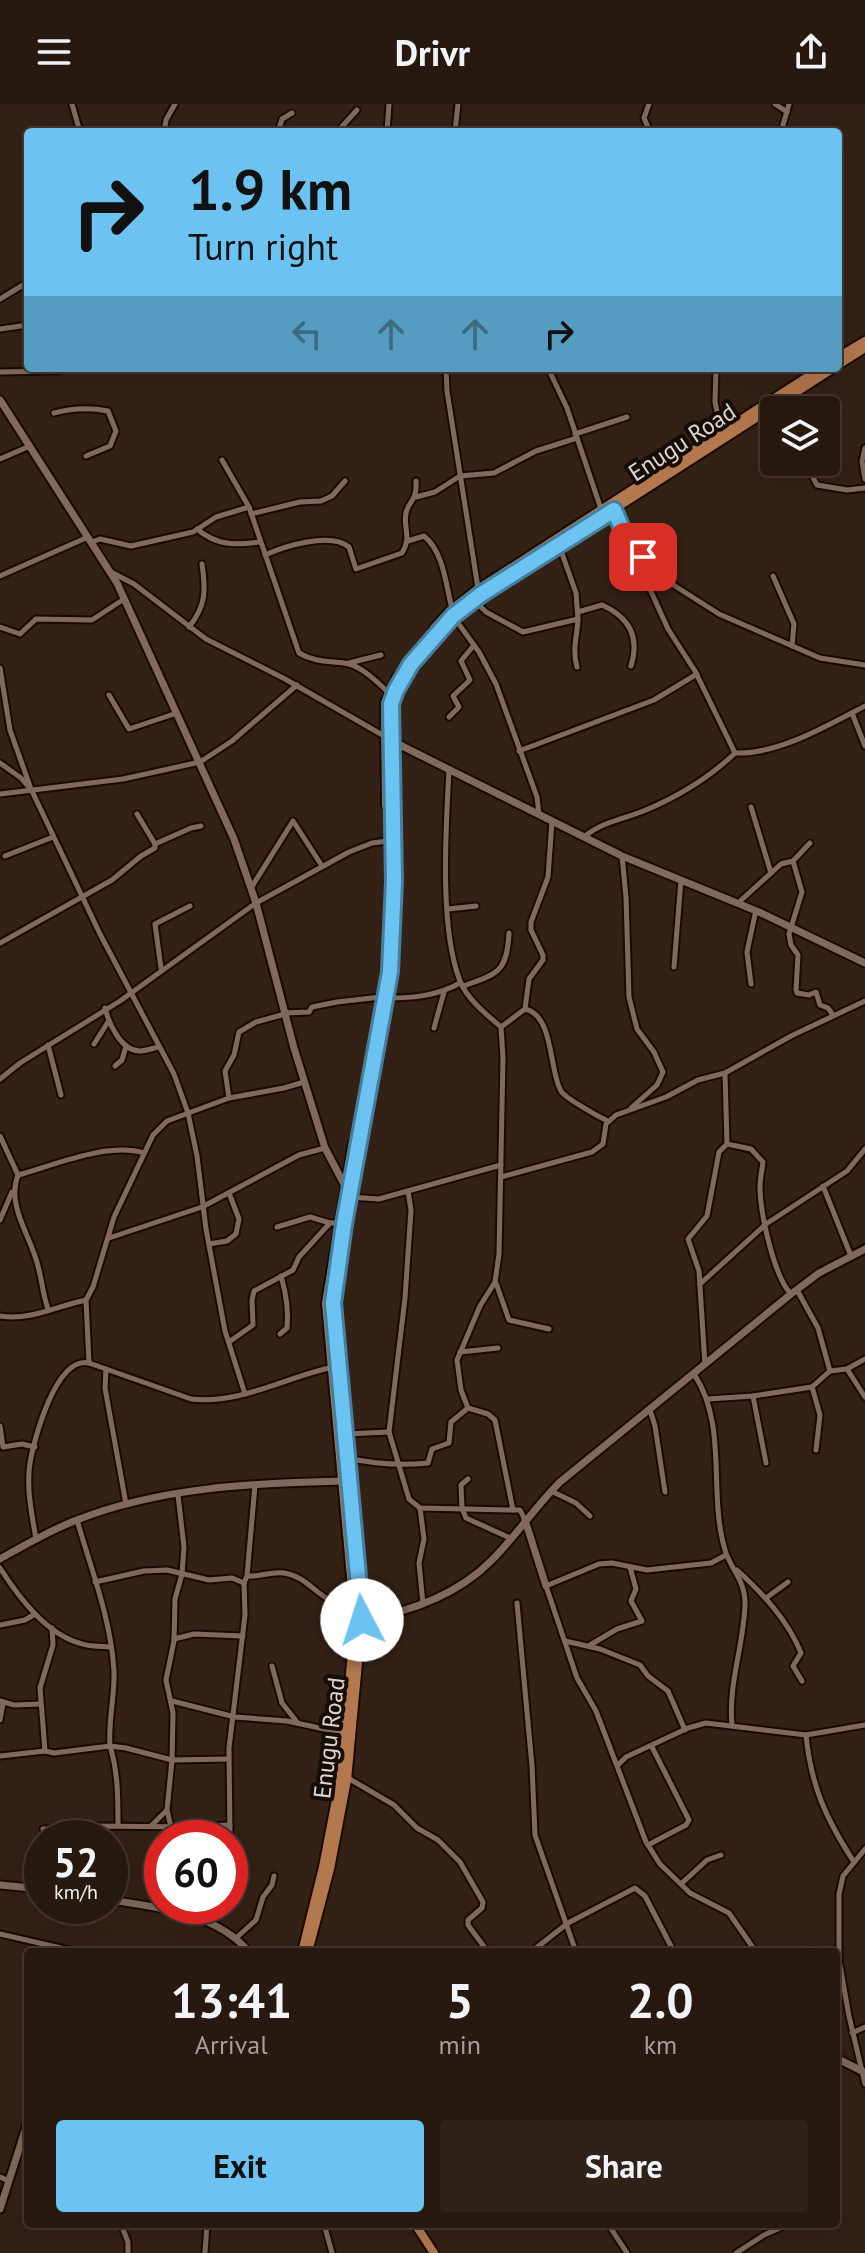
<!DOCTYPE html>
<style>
body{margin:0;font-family:"PT Sans",sans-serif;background:#2f2219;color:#f1f3f6;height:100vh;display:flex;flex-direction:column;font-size:30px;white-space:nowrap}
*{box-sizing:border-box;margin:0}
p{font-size:26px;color:#a4a09f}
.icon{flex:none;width:44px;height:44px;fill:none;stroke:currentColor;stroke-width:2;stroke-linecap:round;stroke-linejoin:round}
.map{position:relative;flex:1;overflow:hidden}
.side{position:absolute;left:24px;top:1844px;width:816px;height:280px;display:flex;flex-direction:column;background:#271910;border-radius:8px;box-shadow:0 8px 32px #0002,0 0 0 2px #433830}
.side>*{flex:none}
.top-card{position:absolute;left:24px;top:24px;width:818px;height:244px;border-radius:8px;box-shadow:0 8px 32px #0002,0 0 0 2px #433830;background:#6cc3f2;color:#111;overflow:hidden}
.buttons{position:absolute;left:760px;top:292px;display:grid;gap:16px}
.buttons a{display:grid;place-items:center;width:80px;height:80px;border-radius:8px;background:#271910;box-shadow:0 8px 32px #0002,0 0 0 2px #433830;font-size:40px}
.speed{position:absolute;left:24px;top:1716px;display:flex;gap:16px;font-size:40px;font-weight:700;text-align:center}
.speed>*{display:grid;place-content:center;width:104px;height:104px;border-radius:50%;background:#271910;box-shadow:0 8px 32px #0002,0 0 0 2px #433830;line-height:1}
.speed small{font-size:20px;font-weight:400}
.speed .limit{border:12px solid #d22;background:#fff;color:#111}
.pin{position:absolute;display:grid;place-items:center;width:68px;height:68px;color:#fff;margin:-34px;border-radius:16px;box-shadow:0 4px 12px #0006}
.me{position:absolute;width:88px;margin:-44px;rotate:355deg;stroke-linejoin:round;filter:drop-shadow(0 0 6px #0008)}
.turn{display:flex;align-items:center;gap:28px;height:168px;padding:0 32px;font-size:36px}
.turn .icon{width:104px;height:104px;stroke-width:2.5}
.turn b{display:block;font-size:56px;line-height:68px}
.lanes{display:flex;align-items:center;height:76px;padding:0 32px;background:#0003;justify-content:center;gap:40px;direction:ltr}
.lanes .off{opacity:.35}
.eta{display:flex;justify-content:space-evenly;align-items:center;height:136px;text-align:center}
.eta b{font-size:48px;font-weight:800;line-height:56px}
.primary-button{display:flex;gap:16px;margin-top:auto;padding:16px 32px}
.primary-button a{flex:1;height:92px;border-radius:8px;background:#6cc3f2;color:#111;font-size:32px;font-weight:800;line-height:92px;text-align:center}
.primary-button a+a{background:#2f2219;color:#f1f3f6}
header{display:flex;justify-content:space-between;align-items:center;height:104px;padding:0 32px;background:#271910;font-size:36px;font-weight:800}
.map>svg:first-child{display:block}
</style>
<header><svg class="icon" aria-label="menu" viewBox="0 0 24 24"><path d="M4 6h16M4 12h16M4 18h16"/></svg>Drivr<svg class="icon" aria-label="share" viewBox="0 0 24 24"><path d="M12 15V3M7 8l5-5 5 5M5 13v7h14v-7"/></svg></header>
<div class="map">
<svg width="865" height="2149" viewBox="0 0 865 2149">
<rect width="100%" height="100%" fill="#342115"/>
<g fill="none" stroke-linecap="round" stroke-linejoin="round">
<g stroke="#1b0a02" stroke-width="9">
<g id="street">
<path d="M72,0L80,28"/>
<path d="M649,0L644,14L650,28"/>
<path d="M775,0L787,8"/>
<path d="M164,28L166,16L175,0"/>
<path d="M278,28L282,15L292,9"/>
<path d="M337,28L357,6"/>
<path d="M387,28L389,0"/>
<path d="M455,28L458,0"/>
<path d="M781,28L789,0"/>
<path d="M0,195L28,178"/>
<path d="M0,225L28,221"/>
<path d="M446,264L447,287L478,484"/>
<path d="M548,264L567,304L601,405"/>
<path d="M716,264L715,298L721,327"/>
<path d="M0,268L58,267"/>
<path d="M54,309C73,304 89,303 108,307L116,327L110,342L86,352"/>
<path d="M575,330L627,313"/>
<path d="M865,344L862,357L865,375"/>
<path d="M0,355L30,342"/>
<path d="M222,356L249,403L299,549C314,558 328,557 344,559C361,561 377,578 389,589"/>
<path d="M805,358L817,381L847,386L865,384"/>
<path d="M416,393L435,388L460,372L494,369L536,347L577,334"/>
<path d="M614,406L668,525L695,567L735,649"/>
<path d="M251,410L300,398L321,397L332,392L345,377"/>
<path d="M197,425C217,442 235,441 260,438"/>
<path d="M408,437L424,432C444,448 446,482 452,505"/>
<path d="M92,438L100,435L131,442L193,428L216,413L249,403"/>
<path d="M633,450L643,453L675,482L719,510L820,554L865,561"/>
<path d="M265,451C285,442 330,428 349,443L356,465L402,449C412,433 403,425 406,409C409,395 417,399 416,377"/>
<path d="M111,468L134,480L206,535L285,575L386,633"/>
<path d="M0,472L88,433"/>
<path d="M773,472L794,520L792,542"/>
<path d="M474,496L486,508L523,528L578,515L576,489L559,441"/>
<path d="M578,508L602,501C629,513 640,533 631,562"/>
<path d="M453,512L479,548L496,580L537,693L539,710"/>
<path d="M0,523L20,530L36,515L92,516L124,495"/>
<path d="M189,523C206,502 206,486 202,460"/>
<path d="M349,559L381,551"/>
<path d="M577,563C572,546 577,533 578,515"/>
<path d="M0,564L10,626L31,685L100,830L174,970L188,1009L197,1052L206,1125L225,1227L245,1290"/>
<path d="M109,591L129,625L177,609"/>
<path d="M852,609L865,642"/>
<path d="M449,613L459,603L453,592L470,576L461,557L474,541"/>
<path d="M519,647L654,596L697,570"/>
<path d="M0,659L21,674L28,682"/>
<path d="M449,666C446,724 439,823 460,877C467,895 487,911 501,923L503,954L499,1150L495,1178L480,1202L457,1256L461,1286L468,1304L488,1310L495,1316L513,1406H520L525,1416"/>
<path d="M0,690L123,675L200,658L232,637L297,581"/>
<path d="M751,703L771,769"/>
<path d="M137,710L155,740"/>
<path d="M584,733C603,717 625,715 646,706C679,692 710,673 735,649C778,651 828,621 865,602"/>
<path d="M5,752L53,733"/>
<path d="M622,752L626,793L629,893L637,925L654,948L663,968L657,981L631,1004"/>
<path d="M793,757L802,788L789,830L791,841L798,851L796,886L797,889L809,891L816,888L820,901L828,904L833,911"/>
<path d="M251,784L293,717L322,762"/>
<path d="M738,799L781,760L793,757L810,739"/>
<path d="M448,805L476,802"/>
<path d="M0,839L112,776L141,752L155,744V740L191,724L201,722"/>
<path d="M674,863L681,776"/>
<path d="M161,864L155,820L190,802"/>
<path d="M751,880L747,848L756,806"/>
<path d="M463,882C498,870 507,868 509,829"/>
<path d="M387,894C413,894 437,892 460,879"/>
<path d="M105,904C109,920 121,947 140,947C146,947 153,944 159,943"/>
<path d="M525,905C554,911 549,967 561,987C565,994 599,1013 608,1017"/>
<path d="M284,909L309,908L312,903L337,898L381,893"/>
<path d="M501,923L525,905L529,875L543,856V851L531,826V818L548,773L552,717"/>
<path d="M434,924L444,888"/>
<path d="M94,940L108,918"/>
<path d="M48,941L61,991"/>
<path d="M115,962L122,956L126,942"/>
<path d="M0,975L20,959L120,897L256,799L349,748L372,739L388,737"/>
<path d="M229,994L225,967L234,951L239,928L256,918L285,910"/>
<path d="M0,1032L18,1071C6,1102 31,1132 38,1162C42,1177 43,1191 48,1205"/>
<path d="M727,1040L751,1045L763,1058C762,1066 760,1075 760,1083C760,1108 774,1173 791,1190"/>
<path d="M18,1071C55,1061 107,1038 144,1049"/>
<path d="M501,1073L592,1048L603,1040L606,1020L616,1011L666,993L698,976L725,969L791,932L865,897"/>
<path d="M823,1082L851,1152"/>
<path d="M408,1087L411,1106L405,1194L389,1328L409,1395L420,1404L513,1406"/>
<path d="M349,1093L379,1095L501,1061"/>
<path d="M0,1116L12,1088"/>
<path d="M277,1123L310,1113L330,1119H338"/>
<path d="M109,1134L202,1103L299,1051L325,1044"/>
<path d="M209,1140L227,1137L236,1130L239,1115L229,1089"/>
<path d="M496,1179L509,1216L549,1225"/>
<path d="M700,1180L766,1120L847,1067L865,1045"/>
<path d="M0,1212C30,1217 57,1202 86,1196"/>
<path d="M280,1230L287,1224C289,1206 286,1189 281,1172"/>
<path d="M229,1238L253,1221L252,1196L254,1187L293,1166L299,1153L330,1119"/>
<path d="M460,1248L498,1244"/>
<path d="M89,1259L86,1196L93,1183L114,1113L153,1031L167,1017L229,994L284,984L304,978"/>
<path d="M705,1261L699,1167L688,1135L707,1112L719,1048L727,1040L725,969"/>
<path d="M106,1265L105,1284L126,1400"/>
<path d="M847,1265L865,1293"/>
<path d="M830,1267L847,1265L865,1255"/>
<path d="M694,1270C729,1323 707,1391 726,1449C732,1466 746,1479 745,1500C744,1541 728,1579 732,1621"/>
<path d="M812,1283L820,1311L816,1346"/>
<path d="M753,1292L766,1359"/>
<path d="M708,1295L753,1292L812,1283L830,1267L818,1224L797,1186"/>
<path d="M650,1306L655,1322L665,1388"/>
<path d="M0,1322L3,1343L22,1340L35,1343"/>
<path d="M345,1330L389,1328"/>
<path d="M347,1354C375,1360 400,1362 428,1359L432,1345L449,1339L451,1318L468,1304"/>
<path d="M468,1375L461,1381L462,1404L466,1414L510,1434"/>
<path d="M551,1387L576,1399L590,1412"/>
<path d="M420,1404L424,1435L419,1459L423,1500"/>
<path d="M77,1416C91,1465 111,1515 114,1567C115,1592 108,1617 110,1642L126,1644L172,1656L229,1655"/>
<path d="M36,1435C32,1411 26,1384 30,1359C34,1335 56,1252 89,1259L191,1295C239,1301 286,1273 333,1263"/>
<path d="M726,1451L711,1459L647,1466L612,1459L599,1460L546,1482L577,1574L596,1607L646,1738L660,1760L690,1789L729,1809L756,1848"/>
<path d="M0,1464C18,1492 45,1529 79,1539C89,1543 101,1542 111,1543"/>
<path d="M737,1466C762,1489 788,1516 801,1549L793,1562L802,1577"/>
<path d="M247,1472C262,1473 270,1467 284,1469C304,1472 312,1486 328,1495C336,1499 345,1500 353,1504"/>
<path d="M95,1478L144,1467L167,1466L209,1476L232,1474L244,1479"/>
<path d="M766,1494L788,1478"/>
<path d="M517,1499L532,1662L535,1731L576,1848"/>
<path d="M0,1521L25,1516L35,1510"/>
<path d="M52,1524L53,1541L40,1584L45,1647L54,1649L110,1642C118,1668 118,1693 118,1720"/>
<path d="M174,1535L194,1530L243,1532"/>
<path d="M565,1537L600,1545L640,1561L648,1572L668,1587L685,1626"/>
<path d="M590,1541L617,1525L642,1517L631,1497L636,1485L630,1463"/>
<path d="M272,1562L282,1599L297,1618"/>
<path d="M0,1597L14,1601L41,1600"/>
<path d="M172,1597L235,1613L287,1617L343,1629"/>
<path d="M0,1616L3,1599"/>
<path d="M806,1631C811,1682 826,1715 854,1758"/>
<path d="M0,1652L45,1647"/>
<path d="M618,1661L626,1653L688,1624L706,1619L806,1631L865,1621"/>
<path d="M348,1674L394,1701L417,1724L438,1736L460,1758L483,1798L482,1804L468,1816V1821L488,1848"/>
<path d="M151,1722L167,1706"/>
<path d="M171,1723L167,1706L172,1656L173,1609L166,1576L174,1537L175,1495L182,1470L184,1443L178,1391"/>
<path d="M43,1725H88"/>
<path d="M88,1734V1725L92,1722L194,1723L230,1721"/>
<path d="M230,1734L229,1644L245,1511L244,1479L247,1472L255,1381"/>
<path d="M648,1741L686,1721L689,1716L652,1643"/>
<path d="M865,1745L843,1772L839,1790V1856L849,1912L865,1980"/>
<path d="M681,1780L707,1756L721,1751"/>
<path d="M205,1817L211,1802"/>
<path d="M0,1830L78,1848"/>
<path d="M236,1834L256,1816L263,1793L272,1781L274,1772"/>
<path d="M531,1848L568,1819L635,1784L645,1792L674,1848"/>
<path d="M852,1929L865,1923"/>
<path d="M0,2073L9,2077"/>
<path d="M121,2120L128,2138V2149"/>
<path d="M324,2120L332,2149"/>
<path d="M608,2120L627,2149"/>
<path d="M205,2149L207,2120"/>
<path d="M736,2149L764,2131L789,2120"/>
</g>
</g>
<g stroke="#1b0a02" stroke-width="11">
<g id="secondary">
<path d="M0,296L117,479L234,735L256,799L294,944L325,1044L345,1082"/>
<path d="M390,636L622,752L759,808L865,859"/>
<path d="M525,1416L546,1482"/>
<path d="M0,1455C25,1441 50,1426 77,1416C160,1383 255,1379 343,1377"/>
<path d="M358,1517C406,1509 456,1492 491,1457C516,1432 535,1403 560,1378L791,1190L819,1169L865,1145"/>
<path d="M0,1781L42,1785"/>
<path d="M110,1796C158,1803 217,1809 249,1848"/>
<path d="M836,1954L862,1967"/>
<path d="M0,2105L28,2017"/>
</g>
</g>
<g stroke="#1b0a02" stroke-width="12">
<g id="primary">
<path d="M838,253L865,237"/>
<path d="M838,261L865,244"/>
<path d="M434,524L452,505L478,485L821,264"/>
<path d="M386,701L385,599L397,573"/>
<path d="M302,1848L323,1763L340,1675L355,1517L326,1199L353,1039"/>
<path d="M308,1848L330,1765L347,1676L362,1516L333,1199L344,1120L390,868L394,808L391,600L403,572L423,545L438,527L473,496L834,264"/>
<path d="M415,2120L434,2149"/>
</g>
</g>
<use href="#street" stroke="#816a5c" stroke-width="5"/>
<use href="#secondary" stroke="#816a5c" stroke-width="7"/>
<use href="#primary" stroke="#b3784e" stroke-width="8"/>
</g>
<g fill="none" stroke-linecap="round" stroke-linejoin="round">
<g stroke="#467f9d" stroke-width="20">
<path id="route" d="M362,1516L333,1199L344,1120L390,868L394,777L391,600L396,586L411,560L453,512L480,491L614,406L633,450L643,453"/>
</g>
<use href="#route" stroke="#6cc3f2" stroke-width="14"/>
</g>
<g text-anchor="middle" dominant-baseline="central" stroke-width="8" stroke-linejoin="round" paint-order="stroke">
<g font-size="24" fill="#e1d4cc" stroke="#150d08">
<text transform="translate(682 338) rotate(-33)">Enugu Road</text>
<text transform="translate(329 1634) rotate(-83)">Enugu Road</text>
</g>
</g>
</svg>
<div class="buttons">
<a><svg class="icon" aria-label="layers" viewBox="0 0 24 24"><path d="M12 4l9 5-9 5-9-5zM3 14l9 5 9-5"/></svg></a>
</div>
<div class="speed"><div>52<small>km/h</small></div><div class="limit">60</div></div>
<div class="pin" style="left:643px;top:453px;background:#d93025"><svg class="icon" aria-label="arrive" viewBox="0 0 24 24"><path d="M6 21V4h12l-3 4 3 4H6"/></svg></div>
<svg class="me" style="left:362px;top:1516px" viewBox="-20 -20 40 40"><circle r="19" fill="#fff"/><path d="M0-13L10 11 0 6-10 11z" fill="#6cc3f2"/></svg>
<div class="top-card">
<div class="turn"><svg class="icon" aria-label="right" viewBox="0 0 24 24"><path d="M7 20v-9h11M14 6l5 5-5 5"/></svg><div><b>1.9 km</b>Turn right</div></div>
<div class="lanes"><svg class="icon off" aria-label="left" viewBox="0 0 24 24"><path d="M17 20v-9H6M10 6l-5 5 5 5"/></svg><svg class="icon off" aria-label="ahead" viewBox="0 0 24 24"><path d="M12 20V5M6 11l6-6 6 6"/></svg><svg class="icon off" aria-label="ahead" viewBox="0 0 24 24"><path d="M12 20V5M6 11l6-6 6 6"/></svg><svg class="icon" aria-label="right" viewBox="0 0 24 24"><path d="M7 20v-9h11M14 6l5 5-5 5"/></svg></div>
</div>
<section class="side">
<div class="eta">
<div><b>13:41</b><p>Arrival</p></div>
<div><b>5</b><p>min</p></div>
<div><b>2.0</b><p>km</p></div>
</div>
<div class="primary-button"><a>Exit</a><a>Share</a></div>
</section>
</div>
